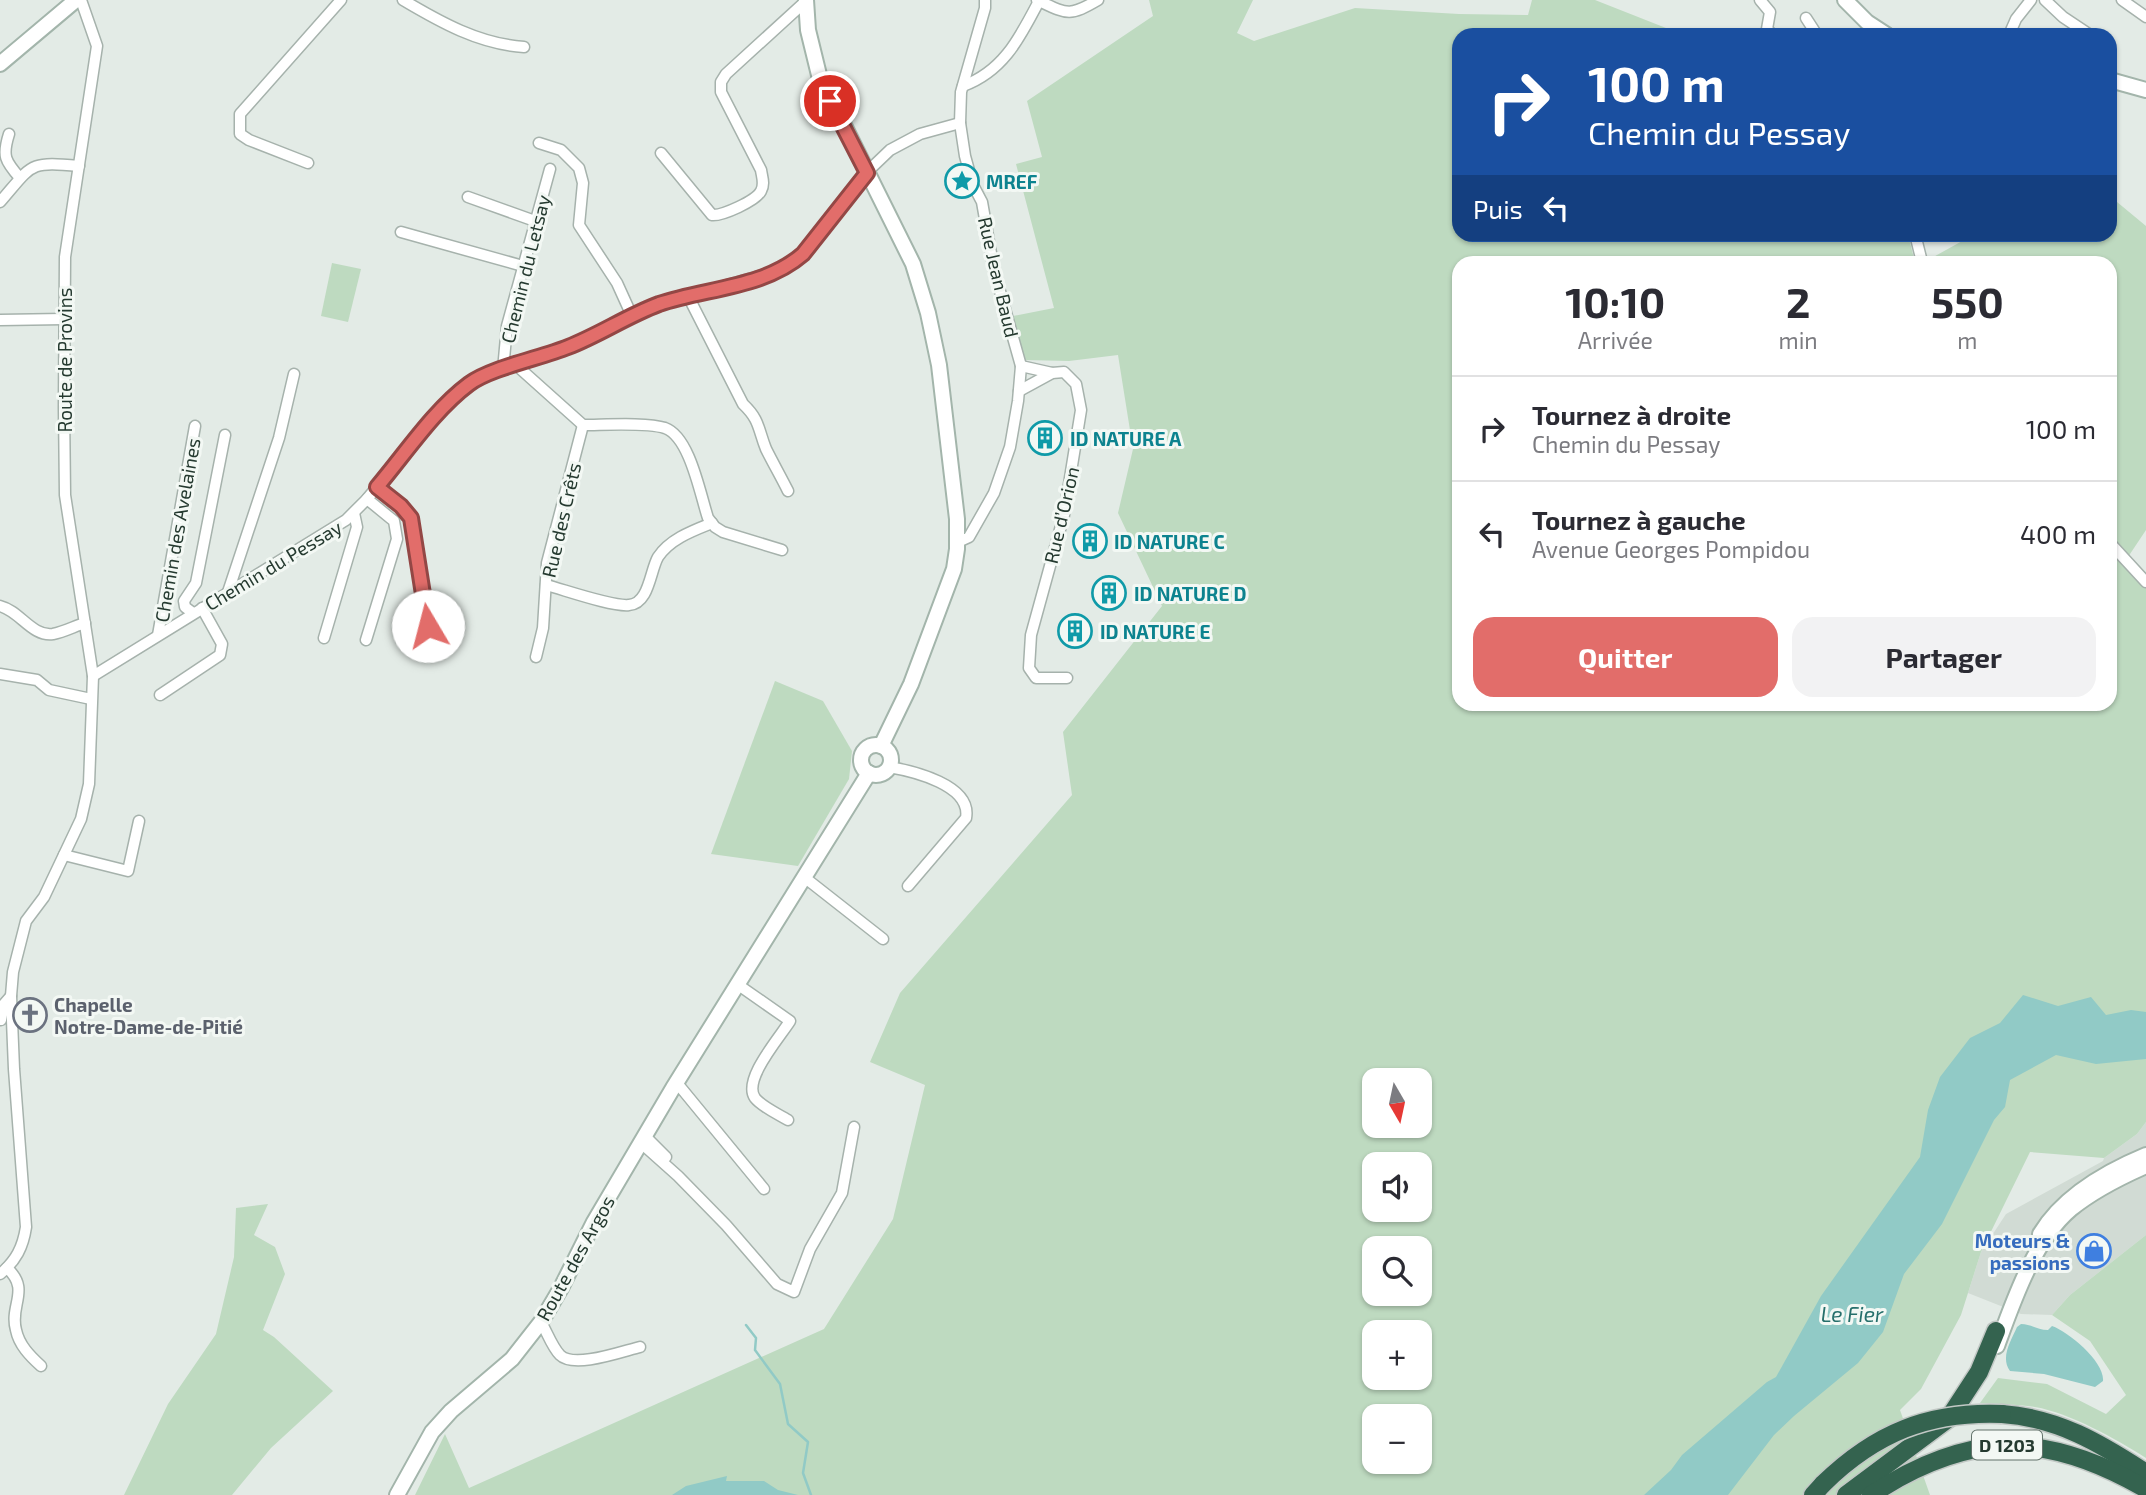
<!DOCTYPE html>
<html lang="fr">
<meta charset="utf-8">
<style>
body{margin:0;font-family:"Exo 2",sans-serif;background:#f2f2f3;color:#2b2b33;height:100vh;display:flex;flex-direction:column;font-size:26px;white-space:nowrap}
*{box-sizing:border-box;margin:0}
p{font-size:23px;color:#7c7c81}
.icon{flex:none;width:38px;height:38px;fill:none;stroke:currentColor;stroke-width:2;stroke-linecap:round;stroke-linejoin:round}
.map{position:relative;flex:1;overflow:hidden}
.sheet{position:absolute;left:1452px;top:256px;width:665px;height:455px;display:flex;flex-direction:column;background:#fff;border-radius:21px;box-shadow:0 2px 5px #0004}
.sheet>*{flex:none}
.guide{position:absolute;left:1452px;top:28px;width:665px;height:214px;border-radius:21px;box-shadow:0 2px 5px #0004;background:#1a4fa0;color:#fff;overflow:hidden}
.needle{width:46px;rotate:171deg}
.tools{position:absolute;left:1362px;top:1068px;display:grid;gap:14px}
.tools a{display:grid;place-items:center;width:70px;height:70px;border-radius:14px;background:#fff;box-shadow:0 2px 5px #0004;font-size:35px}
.pin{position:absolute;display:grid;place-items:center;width:60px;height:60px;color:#fff;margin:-30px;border:4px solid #fff;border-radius:50%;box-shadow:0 2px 7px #0007}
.me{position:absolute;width:77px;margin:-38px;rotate:352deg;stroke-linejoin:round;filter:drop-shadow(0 0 5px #0008)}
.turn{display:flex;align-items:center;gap:24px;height:147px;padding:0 21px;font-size:32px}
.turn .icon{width:91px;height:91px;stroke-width:2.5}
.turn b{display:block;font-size:49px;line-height:60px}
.then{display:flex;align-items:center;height:66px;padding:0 21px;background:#0003;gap:14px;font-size:26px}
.eta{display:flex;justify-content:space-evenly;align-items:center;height:119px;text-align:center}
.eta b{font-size:42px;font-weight:700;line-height:49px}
.primary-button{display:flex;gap:14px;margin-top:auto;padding:14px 21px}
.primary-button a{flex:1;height:80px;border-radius:21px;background:#e26d6a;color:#fff;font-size:28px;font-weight:700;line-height:80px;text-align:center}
.primary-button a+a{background:#f2f2f3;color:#2b2b33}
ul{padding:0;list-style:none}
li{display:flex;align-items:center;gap:21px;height:105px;padding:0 21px;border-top:2px solid #e1e1e2}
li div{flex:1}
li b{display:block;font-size:26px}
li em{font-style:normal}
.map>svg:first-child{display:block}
</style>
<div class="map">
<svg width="2146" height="1495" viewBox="0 0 2146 1495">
<rect width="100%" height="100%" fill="#e3ebe6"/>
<path fill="#d1dbd4" d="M2146,1122V1235L2070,1295L2052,1315L2021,1314L1968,1293L1981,1252L2006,1214L2103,1161L2104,1158L2137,1134Z"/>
<g fill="#bedac0" fill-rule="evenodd">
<path d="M1149,0H1253L1237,33L1254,41L1355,8L1459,14L1528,15L1532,0H1595L1666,28L1670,35H1460V234L1908,235L1915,262H1460V704H2110V262H1928V260L1973,235L2110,234L2111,197L2146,226V530L2128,557L2146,578V1122L2137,1134L2104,1158L2030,1152L1981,1252L1961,1315L1921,1389L1900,1410L1930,1495H415L445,1434L469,1488L824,1329L893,1219L925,1085L870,1062L900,993L1072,795L1063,732L1162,606L1118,513L1133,449L1118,355L1069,361L1024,360L1013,316L1054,308L1016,164L1042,157L1027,101L1153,16ZM1374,1080H1419V1125H1374ZM1374,1164H1419V1209H1374ZM1374,1248H1419V1293H1374ZM1374,1332H1419V1377H1374ZM1374,1416H1419V1461H1374Z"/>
<path d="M332,263L361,269L348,322L321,316Z"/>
<path d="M775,681L823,701L852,751L849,779L798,866L711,854Z"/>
<path d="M268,1204L254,1235L275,1247L285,1274L263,1330L274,1337L333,1391L271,1448L232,1495H124L168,1404L216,1334L234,1257L236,1208Z"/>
<path d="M2146,1235V1458C2116,1439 2070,1413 2035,1407C2017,1404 1998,1404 1980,1403L1998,1378L2047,1384L2106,1414L2126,1395L2090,1341L2052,1315L2070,1295Z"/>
</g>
<g fill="#91cac6">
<path d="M2023,995L2058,1006L2091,997L2106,1015L2131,1010L2146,1012V1059L2096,1064L2056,1055L2010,1080L2005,1107L1994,1120L1942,1224L1904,1274L1883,1332L1858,1363L1794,1416L1774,1435L1728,1495H1644L1671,1470L1682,1455L1767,1382L1776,1377L1821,1296L1920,1157L1928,1110L1940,1077L1970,1038L2000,1023Z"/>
<path d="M2021,1324C2031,1324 2037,1330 2048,1330L2052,1326C2069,1332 2105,1362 2103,1381L2095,1387L2044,1374L2010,1371C2000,1357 2011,1341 2017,1327Z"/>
<path d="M727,1476L726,1481H764L778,1490L798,1495H672L686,1486Z"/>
</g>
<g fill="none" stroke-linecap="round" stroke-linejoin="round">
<path stroke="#91cac6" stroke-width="2.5" d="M746,1325L756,1338L755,1350L780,1384L788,1424L808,1442L803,1473L811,1495"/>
<g stroke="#a6b2ac" stroke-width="13">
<g id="street">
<path d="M403,0C440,22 479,44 524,47"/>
<path d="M1037,0C1067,14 1069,17 1098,0"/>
<path d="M1760,0L1770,12L1767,29L1773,35"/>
<path d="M2045,0L2063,17L2090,35"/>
<path d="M2122,0L2146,17"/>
<path d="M1806,18L1817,35"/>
<path d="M2009,35L2016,19L2031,0"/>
<path d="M963,86C1004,71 1020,37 1039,1"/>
<path d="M9,134C2,156 5,161 20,178"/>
<path d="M539,143L561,150L579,168L583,183L579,225L617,283L632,316"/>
<path d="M661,153L712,215C722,216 756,201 761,191C765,184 762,177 761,170L721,92V82L726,74L806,1"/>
<path d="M308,163L249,140L240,134V114L341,0"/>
<path d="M468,197L535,221"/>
<path d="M0,202C33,164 28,161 79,166"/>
<path d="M401,232L523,266"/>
<path d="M1915,234L1922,262"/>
<path d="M688,296L743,404C760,420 758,429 766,449C773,463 781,477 788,491"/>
<path d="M0,320L64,319"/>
<path d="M516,365L583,425C603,425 647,422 665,428C690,437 700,494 708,518L715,527L723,532L782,550"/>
<path d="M1021,366L1052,373"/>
<path d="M503,370L507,326L550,169"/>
<path d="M1019,391L1052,373L1064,372L1076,384L1081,410L1064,515L1031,635L1029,668L1036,678H1067"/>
<path d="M377,487L401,506L411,518L427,626"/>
<path d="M958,542L969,537L994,493L1010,447L1018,401L1021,366L994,270L982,202L973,185L965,156L960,123L961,92L985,8V0"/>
<path d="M2110,543L2146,582"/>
<path d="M546,585C565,590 613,607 629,605C649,604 650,571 658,557C670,539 692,531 712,523"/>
<path d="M227,595L279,438L294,374"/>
<path d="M0,606C20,611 32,637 53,634C64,632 75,626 85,623"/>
<path d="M193,613L185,607L184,601L196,583L225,435"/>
<path d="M158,635L195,426"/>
<path d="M324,638L357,527L354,513"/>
<path d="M366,640L397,539L394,521L367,499"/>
<path d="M536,657L543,628L547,563L583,425"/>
<path d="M0,674L37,680L49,690L91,699"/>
<path d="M93,676L346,520L367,499L451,398L471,382L489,373L567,348L660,304L781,270L803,254L867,172L890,150L920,134L960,123"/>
<path d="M160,695L220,655L222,644L202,608"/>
<path d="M889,767C913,771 972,785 966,818L908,886"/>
<path d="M64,855L128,871L139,821"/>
<path d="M804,877L883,939"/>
<path d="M737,984L790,1021C780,1037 742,1080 755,1098C762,1107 778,1114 788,1120"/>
<path d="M1,1020L4,1004L11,996"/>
<path d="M677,1083L764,1189"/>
<path d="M645,1136L666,1157"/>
<path d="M641,1143L678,1176L726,1225L777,1284L794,1292L810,1249L842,1193L854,1127"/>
<path d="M7,1268C31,1290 9,1305 16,1330C19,1345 30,1356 41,1366"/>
<path d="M0,1274C16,1261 23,1247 26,1227L14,1069L11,996L13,972L26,921L44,897L81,819L89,784L93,676L65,495L64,407L65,257L97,46L81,0"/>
<path d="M541,1322C547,1332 552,1347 560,1355C574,1369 623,1351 640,1347"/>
</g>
</g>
<g stroke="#a3b5ab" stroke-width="18">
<g id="secondary">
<path d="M806,0L808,30L819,75L913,264L928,313L939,365L957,519V549L954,569L911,684L881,746"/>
<path d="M1845,0L1867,22L1887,35"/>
<path d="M0,64L76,0"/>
<path d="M2110,80L2146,90"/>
<circle cx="876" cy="760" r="15"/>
<path d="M2040,1234C2063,1196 2105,1172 2146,1155"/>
<path d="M1997,1346C2013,1302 2034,1240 2071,1209C2093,1191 2121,1177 2146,1166"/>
<path d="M397,1495L432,1432L451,1411L512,1359L541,1322L561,1288L594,1222L673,1088L869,773"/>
</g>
</g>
<g stroke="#c2c8c5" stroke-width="21">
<g id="highway">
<path d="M2002,1414C2058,1418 2100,1443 2146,1473"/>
<path d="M1813,1495L1823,1484"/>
<path d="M1846,1495L1949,1418L1979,1372L1996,1331"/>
<path d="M1871,1495C1969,1430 2046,1431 2146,1489"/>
</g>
</g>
<use href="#street" stroke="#fff" stroke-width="10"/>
<use href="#secondary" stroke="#fff" stroke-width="14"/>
<use href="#highway" stroke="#34634f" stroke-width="18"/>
<g stroke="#c2c8c5" stroke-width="21" stroke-linecap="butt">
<path id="highway-bridge" d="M1823,1484C1875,1433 1929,1411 2002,1414"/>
</g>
<use href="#highway-bridge" stroke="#34634f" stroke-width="18"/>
</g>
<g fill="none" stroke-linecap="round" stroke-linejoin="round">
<g stroke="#934745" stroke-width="18">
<path id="route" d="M428,626L411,518L401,506L377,487C405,454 434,410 469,384C490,368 541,358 568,347C599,335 627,316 659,304C706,288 764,288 803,254L867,173L830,101"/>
</g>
<use href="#route" stroke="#e26d6a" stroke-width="12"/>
</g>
<defs>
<g id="sight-ring" transform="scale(1.75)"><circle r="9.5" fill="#f3f8f4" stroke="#0f9aa8" stroke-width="1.5"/><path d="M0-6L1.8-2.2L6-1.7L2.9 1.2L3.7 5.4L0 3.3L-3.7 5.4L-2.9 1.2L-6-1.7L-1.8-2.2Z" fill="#0f9aa8"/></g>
<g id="building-ring" transform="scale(1.75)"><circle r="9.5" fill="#f3f8f4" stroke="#0f9aa8" stroke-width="1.5"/><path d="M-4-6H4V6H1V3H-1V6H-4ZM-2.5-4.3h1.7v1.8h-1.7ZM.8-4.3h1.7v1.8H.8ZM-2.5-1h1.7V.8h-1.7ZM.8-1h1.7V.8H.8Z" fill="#0f9aa8"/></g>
<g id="church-ring" transform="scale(1.75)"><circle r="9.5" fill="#f3f8f4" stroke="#6b7280" stroke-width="1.5"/><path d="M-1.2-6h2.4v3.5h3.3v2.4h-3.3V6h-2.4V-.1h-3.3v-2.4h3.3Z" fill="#6b7280"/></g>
<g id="shop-ring" transform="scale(1.75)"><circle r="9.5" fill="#f3f8f4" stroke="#3f7fe0" stroke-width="1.5"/><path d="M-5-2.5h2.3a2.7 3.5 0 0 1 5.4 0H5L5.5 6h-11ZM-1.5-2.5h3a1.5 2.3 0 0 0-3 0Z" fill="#3f7fe0"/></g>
</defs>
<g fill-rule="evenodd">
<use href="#sight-ring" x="962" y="181"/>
<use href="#building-ring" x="1045" y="438"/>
<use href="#building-ring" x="1090" y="541"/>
<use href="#building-ring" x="1109" y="593"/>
<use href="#building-ring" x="1075" y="631"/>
<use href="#church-ring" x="30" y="1015"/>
<use href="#shop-ring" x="2094" y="1251"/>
</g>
<g text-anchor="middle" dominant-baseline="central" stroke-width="6" stroke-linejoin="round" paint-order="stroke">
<rect fill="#f3f8f4" stroke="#63736b" stroke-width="2" x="1972" y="1430.5" width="70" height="29" rx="5"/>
<g font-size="18" font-weight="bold" fill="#253a30">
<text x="2007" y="1445">D 1203</text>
</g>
<g font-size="19" font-weight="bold" fill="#0d838f" stroke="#f3f8f4" text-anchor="start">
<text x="986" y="181">MREF</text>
<text x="1070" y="438">ID NATURE A</text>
<text x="1114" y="541">ID NATURE C</text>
<text x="1134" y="593">ID NATURE D</text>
<text x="1100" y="631">ID NATURE E</text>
</g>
<g font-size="19" fill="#253a30" stroke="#f3f8f4">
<text transform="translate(525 269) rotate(-76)">Chemin du Letsay</text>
<text transform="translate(999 277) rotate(77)">Rue Jean Baud</text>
<text transform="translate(64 360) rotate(-90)">Route de Provins</text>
<text transform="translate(1061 515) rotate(-77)">Rue d’Orion</text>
<text transform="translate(561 520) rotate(-77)">Rue des Crêts</text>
<text transform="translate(177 530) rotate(-80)">Chemin des Avelaines</text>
<text transform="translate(273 565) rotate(-31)">Chemin du Pessay</text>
<text transform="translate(575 1258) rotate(-61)">Route des Argos</text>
</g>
<g font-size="19" font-weight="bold" fill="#5b616d" stroke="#f3f8f4" text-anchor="start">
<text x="54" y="1004">Chapelle<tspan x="54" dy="22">Notre-Dame-de-Pitié</tspan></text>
</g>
<g font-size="19" font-weight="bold" fill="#366cbe" stroke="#f3f8f4" text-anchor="end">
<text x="2070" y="1240">Moteurs &amp;<tspan x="2070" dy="22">passions</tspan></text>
</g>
<g font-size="21" font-style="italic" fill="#266f6b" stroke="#f3f8f4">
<text x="1852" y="1313">Le Fier</text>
</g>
</g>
</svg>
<div class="tools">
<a><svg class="needle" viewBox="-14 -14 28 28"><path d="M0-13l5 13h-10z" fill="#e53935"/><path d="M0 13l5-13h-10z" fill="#7c7c81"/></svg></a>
<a><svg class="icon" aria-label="sound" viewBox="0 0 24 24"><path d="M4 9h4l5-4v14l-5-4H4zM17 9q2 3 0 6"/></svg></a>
<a><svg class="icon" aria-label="search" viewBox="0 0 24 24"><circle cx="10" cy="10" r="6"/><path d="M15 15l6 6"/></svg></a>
<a>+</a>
<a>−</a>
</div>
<div class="pin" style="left:830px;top:101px;background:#d93025"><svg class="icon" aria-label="arrive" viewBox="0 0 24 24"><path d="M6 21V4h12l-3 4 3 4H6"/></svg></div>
<svg class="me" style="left:428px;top:626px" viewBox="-20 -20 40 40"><circle r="19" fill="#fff"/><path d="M0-13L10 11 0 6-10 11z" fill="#e26d6a"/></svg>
<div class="guide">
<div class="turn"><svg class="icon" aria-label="right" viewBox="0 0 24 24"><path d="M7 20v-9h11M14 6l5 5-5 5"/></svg><div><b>100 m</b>Chemin du Pessay</div></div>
<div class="then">Puis<svg class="icon" aria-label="left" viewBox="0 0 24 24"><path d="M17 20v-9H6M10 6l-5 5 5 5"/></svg></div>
</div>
<section class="sheet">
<div class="eta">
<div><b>10:10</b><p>Arrivée</p></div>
<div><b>2</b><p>min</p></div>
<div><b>550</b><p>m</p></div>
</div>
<ul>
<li><svg class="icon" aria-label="right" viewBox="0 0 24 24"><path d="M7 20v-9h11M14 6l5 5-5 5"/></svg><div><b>Tournez à droite</b><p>Chemin du Pessay</p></div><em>100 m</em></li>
<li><svg class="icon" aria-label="left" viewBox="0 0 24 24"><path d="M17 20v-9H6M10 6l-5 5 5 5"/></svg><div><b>Tournez à gauche</b><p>Avenue Georges Pompidou</p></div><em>400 m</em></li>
</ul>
<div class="primary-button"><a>Quitter</a><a>Partager</a></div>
</section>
</div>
